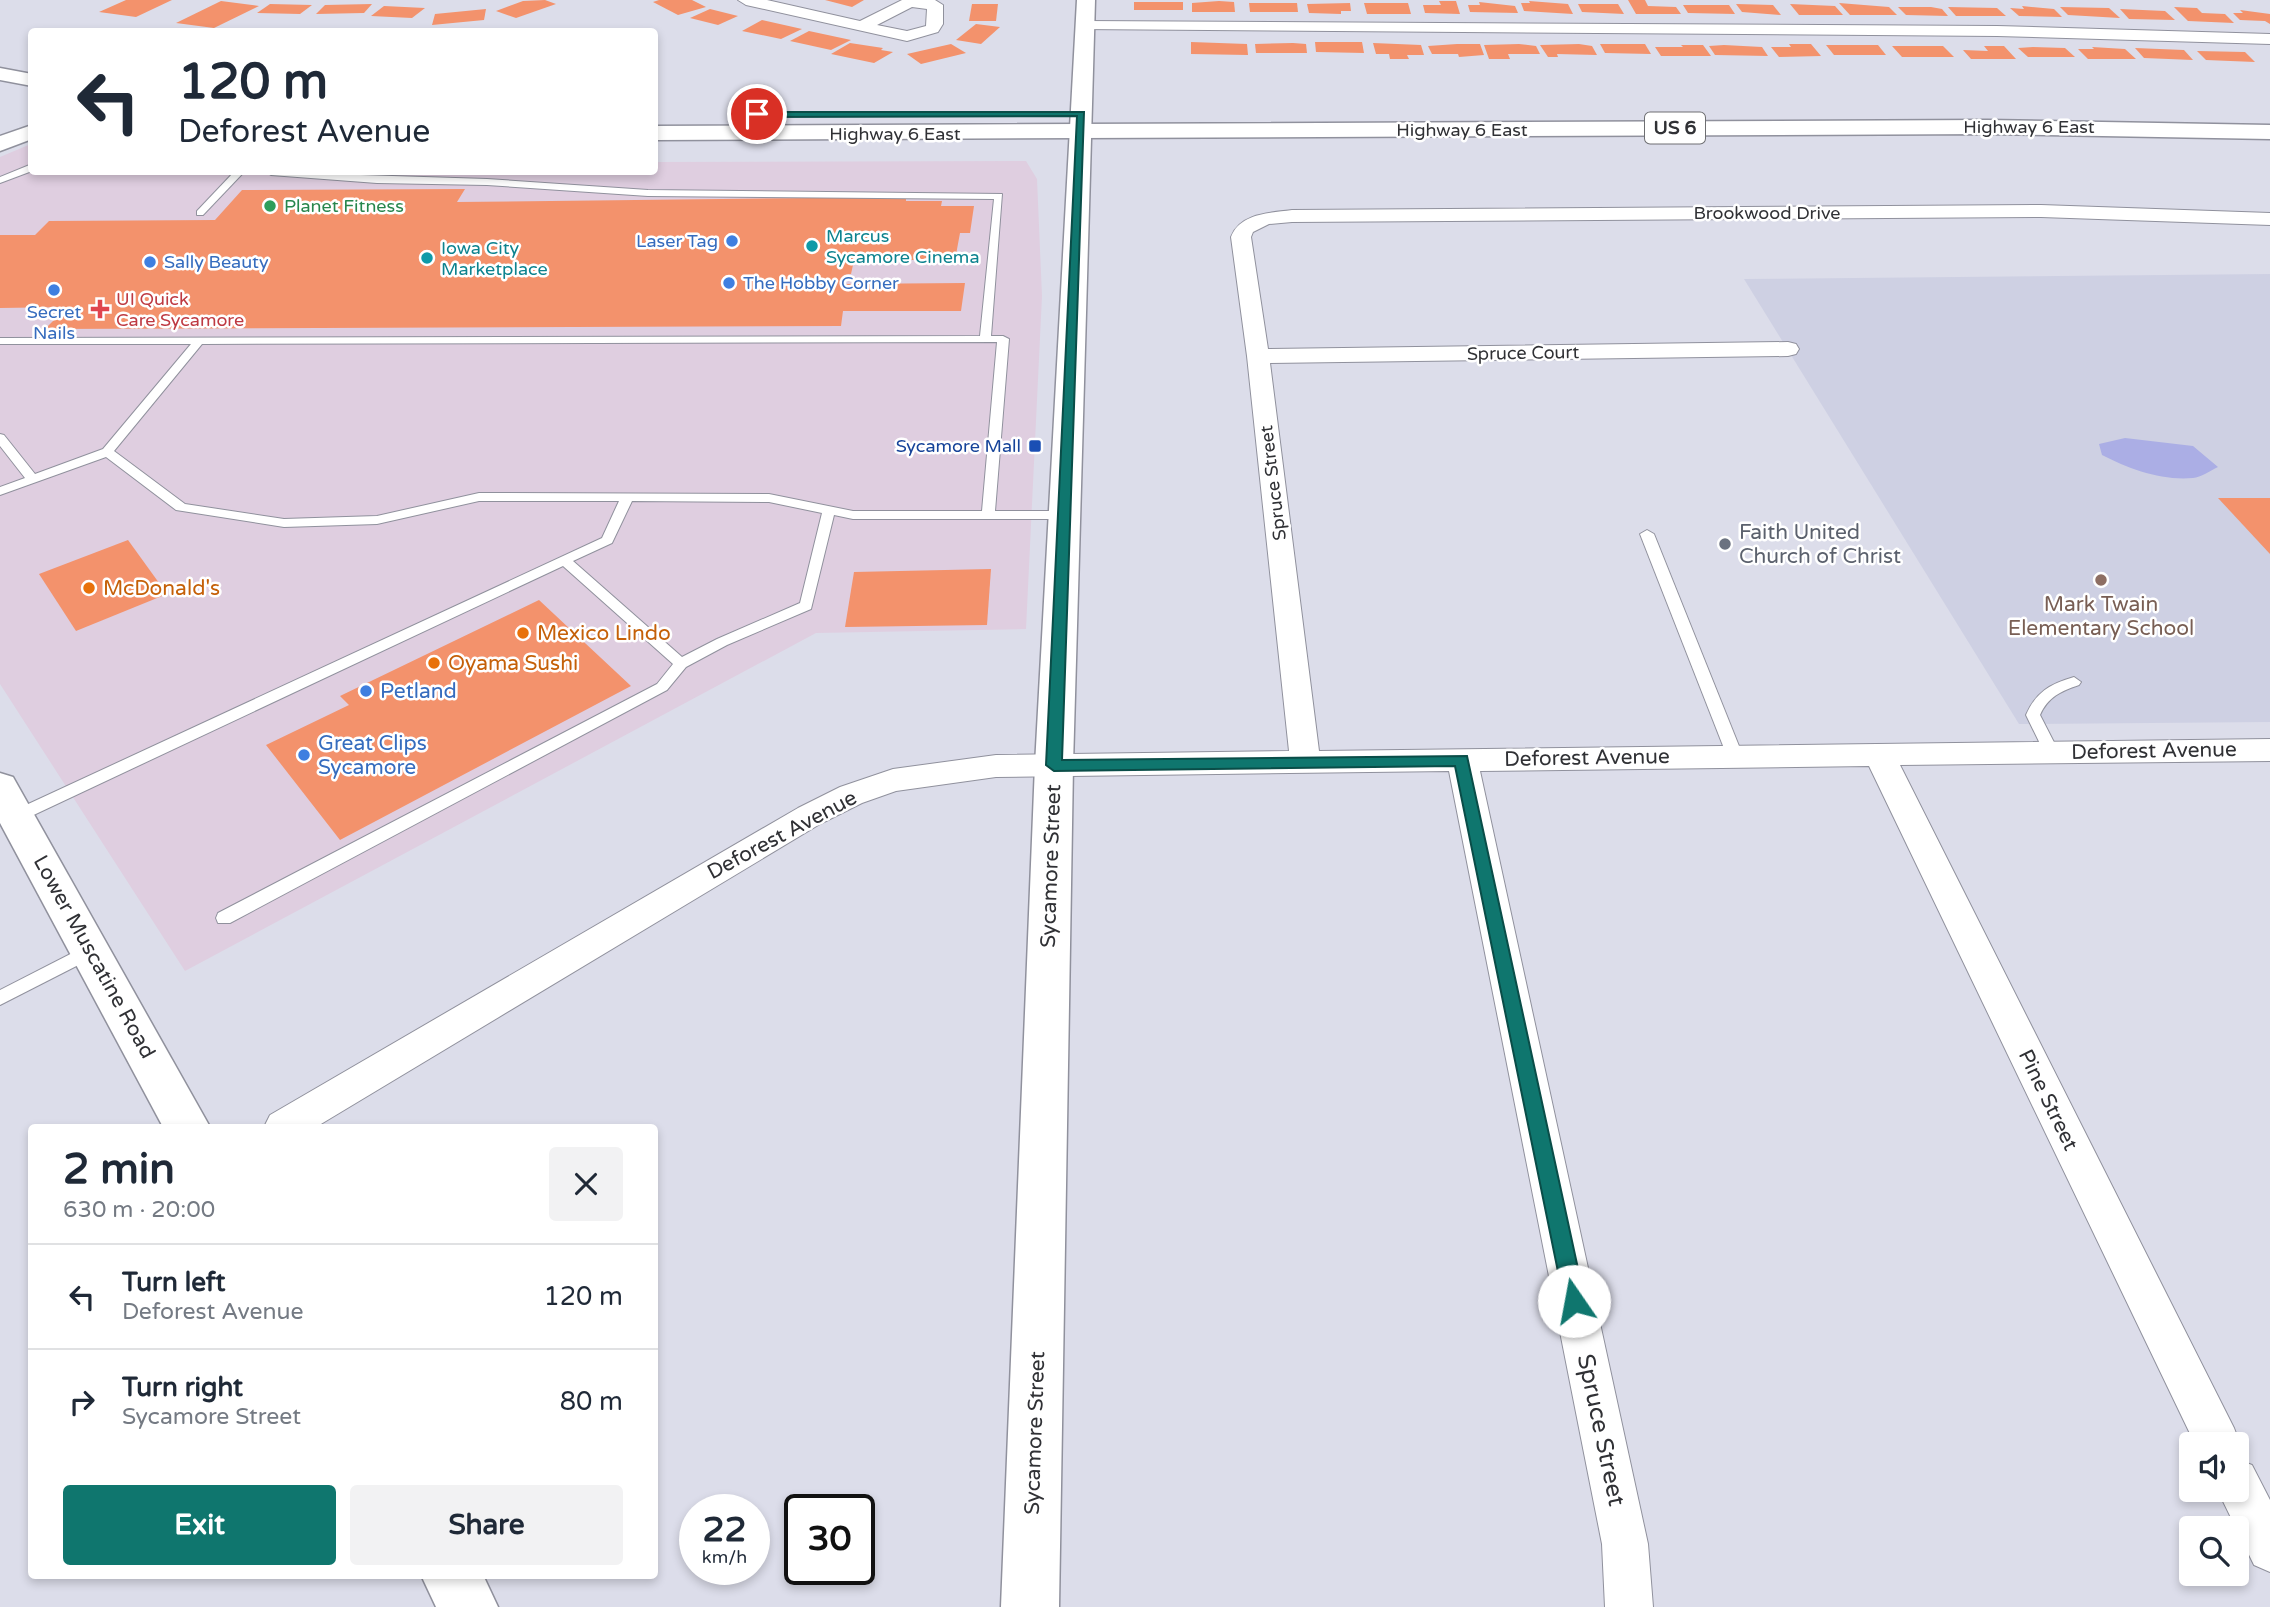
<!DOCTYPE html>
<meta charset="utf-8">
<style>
body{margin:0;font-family:"Varela Round",sans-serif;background:#f2f2f3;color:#1f2937;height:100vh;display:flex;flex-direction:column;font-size:26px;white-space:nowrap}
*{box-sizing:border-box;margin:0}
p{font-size:23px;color:#747a83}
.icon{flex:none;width:38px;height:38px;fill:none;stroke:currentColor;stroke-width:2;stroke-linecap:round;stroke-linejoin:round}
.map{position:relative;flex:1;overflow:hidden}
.side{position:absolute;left:28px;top:1124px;width:630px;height:455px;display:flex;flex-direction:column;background:#fff;border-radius:7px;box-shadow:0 4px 10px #0003}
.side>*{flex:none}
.banner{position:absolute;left:28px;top:28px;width:630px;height:147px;border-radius:7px;box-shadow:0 4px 10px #0003;background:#fff;color:#1f2937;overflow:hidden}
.controls{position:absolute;left:2179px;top:1432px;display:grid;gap:14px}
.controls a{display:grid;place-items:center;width:70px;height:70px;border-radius:7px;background:#fff;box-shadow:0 4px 10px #0003;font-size:35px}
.speed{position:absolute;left:679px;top:1494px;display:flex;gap:14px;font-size:35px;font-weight:700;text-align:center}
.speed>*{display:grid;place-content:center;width:91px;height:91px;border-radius:50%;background:#fff;box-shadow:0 4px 10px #0003;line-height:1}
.speed small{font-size:18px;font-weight:400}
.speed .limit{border:4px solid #111;border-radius:10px;background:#fff;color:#111}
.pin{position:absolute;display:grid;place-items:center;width:60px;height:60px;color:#fff;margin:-30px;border:4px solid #fff;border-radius:50%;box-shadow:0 2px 7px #0007}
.me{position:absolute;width:77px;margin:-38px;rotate:348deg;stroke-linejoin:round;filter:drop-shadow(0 0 5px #0008)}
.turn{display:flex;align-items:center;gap:24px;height:147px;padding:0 35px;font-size:32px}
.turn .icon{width:91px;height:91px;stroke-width:2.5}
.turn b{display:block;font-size:49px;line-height:60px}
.round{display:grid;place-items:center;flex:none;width:74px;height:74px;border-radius:7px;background:#f2f2f3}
.head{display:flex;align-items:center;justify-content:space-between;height:119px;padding:0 35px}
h1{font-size:42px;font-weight:800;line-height:52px}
.action{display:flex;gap:14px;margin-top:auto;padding:14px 35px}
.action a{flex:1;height:80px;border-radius:7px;background:#0f766e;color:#fff;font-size:28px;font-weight:800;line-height:80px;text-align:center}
.action a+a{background:#f2f2f3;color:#1f2937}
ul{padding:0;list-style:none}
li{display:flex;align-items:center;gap:21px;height:105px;padding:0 35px;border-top:2px solid #e0e1e3}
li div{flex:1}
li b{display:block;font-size:26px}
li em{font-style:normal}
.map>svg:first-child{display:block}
</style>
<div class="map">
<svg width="2270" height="1607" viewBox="0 0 2270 1607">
<rect width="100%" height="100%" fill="#dcddea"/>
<path fill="#dfcee0" d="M31,144L32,172H654L655,162L1026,161L1037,179L1042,296L1026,629L816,633L185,971L0,684V157Z"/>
<path fill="#ced0e3" d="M2270,274V722L2019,724L1744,279Z"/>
<path fill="#abaee5" d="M2125,438L2193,446L2218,467C2210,471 2201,477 2193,478C2162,481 2129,469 2102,455L2099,444Z"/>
<g fill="#f3926c">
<path d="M126,0H172L136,17L99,12Z"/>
<path d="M545,0L556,4L516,18L496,11L523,1Z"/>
<path d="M659,0H692L706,7L678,15L653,2Z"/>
<path d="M825,0H864L852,7Z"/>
<path d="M1628,0H1645L1648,6L1676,7L1681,14H1636Z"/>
<path d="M221,1L259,6L214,28L176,23Z"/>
<path d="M1219,1L1234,2L1235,12H1192V3Z"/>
<path d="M1439,1H1456L1460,14L1425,13L1423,5H1441Z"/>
<path d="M1529,1L1568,4L1573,14L1524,11L1521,3H1530Z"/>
<rect x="1134" y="2" width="49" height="8"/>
<path d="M1479,2L1515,6L1518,13L1470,12L1468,5H1480Z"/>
<path d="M1249,3H1297L1298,12H1250Z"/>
<path d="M1350,3L1351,11H1341V14L1309,13L1307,4Z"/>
<path d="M1364,3H1408L1411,14H1367Z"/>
<path d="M1839,3L1889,7L1897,15H1850Z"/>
<path d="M270,4L312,5L300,14L257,13Z"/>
<path d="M372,4L364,13L316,14L325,5Z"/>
<path d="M972,4H998L996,21H969Z"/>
<path d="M1578,4H1618L1624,14L1582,12Z"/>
<path d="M1736,4L1773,5L1781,15L1742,12Z"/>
<path d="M1790,4L1835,6L1843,15H1799Z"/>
<path d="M1683,5H1729L1735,14L1688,13Z"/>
<path d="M384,6L425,8L412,18L371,16Z"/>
<path d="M2022,6L2054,9L2062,17L2019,16L2010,8L2024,9Z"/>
<path d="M1898,7H1931L1942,9L1948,16L1906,15Z"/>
<path d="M1948,7L1997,8L2006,16H1956Z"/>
<path d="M2060,7L2109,8L2120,18L2068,15Z"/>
<path d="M2174,7L2197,8L2202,13L2225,14L2234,23L2188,21Z"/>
<path d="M486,9L484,20L432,25L435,14Z"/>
<path d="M710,9L738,16L718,25L690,18Z"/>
<path d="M2120,9L2165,11L2175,20L2129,19Z"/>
<path d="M2240,10L2270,14V24L2265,21L2240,20L2233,13H2243Z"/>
<path d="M762,20L802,29L781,39L742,31Z"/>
<path d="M976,24L1000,27L981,44L956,40Z"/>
<path d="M809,31L851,40L831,50L790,41Z"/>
<path d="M1191,42L1247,44L1248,55L1191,54Z"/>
<path d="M1315,42H1362L1364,53L1316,52Z"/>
<path d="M850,43L883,48L881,50L893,52L874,63L831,54Z"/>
<path d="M1293,43L1306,44L1307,53H1256L1255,44Z"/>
<path d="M1373,43L1421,45L1424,55H1407L1409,59H1390L1389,54H1376Z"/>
<path d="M951,44L966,53L921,64L907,54Z"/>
<path d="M1457,44H1480L1484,55L1459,57L1458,54H1432L1428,46Z"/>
<path d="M1519,44L1536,46L1540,54H1508L1510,59H1489L1484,45Z"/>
<path d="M1579,44L1592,46L1597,55L1557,54L1558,57H1548L1540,45Z"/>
<path d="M1600,44H1645L1651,54L1605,53Z"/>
<path d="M1789,44H1811L1821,56L1779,57L1771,47H1791Z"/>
<path d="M1681,45H1703L1711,56H1661L1655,47H1683Z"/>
<path d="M1724,45L1762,47L1768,56L1715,55L1709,46Z"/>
<path d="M1826,45H1878L1886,55H1834Z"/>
<path d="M1892,46H1943L1954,57H1902Z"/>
<path d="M1984,46H2004L2016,59H1971L1963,50L1988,51Z"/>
<path d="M2033,47L2065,48L2075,57H2028L2018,48Z"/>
<path d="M2092,47L2125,49L2136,59H2088L2078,49H2094Z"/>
<path d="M2135,48L2184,50L2193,60L2144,58Z"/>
<path d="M2197,51L2245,52L2255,62L2206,60Z"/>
<path d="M465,189L457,202L906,197V201H942L941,206H974L970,233H960L955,260H881L883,256H855L851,274L844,275L841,284L965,283L961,311H843L841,326L45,329L67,307L0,308V235H35L49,221L215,220L242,190Z"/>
<path d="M2218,498H2270V554Z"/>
<path d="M128,540L167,594L76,631L39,574Z"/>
<path d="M991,569L987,625L845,627L854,572Z"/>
<path d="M539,600L631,686L340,840L266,745L349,705L340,696Z"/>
</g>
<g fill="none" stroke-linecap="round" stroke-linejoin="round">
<g stroke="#90919d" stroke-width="2">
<g id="service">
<path d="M32,164V171L0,183V177Z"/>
<path d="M234,172H244L203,215H197V211Z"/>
<path d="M266,172L487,179L648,190L1002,194L991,336H1003L1009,339L995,511H1065L1071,515L1065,519H853L834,515L811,609L727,645L686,667L667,690L230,923H218L216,918L218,913L657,684L673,664L563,566L23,820L17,822L9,816L11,812L602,538L619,501H479L377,524L284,527L176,510L106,457L0,495V487L25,478L0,446V434L4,435L35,474L103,449L191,344H0V338L980,336L994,199L648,196L487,185L377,183L271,175ZM997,342L982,511H853L769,494L479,493L377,516L284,519L185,504L114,451L202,344ZM632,501L769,502L822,513L800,603L717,639L682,657L573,561L612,543Z"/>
<path d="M1647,530L1654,534L1743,756L1740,760L1735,761L1727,756L1640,534Z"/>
<path d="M2074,677L2081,682L2079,685C2061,691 2048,697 2040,715L2059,752L2056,756H2046L2026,715C2036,692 2050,684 2074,677Z"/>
<path d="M90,944L96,946L99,951L96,956L0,1005V990Z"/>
</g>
</g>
<g stroke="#90919d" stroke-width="2">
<g id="minor">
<path d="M738,0H767L860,21L902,0H935L943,5V24L938,32L907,41L746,5ZM912,7L927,9L926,26L907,31L877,25Z"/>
<path d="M1085,21L1997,26L2270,34V44L1997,36L1079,29L1077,26Z"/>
<path d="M2041,205L2270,213V225L2041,217L1292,222L1269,224L1253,232L1251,237L1268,349L1788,342L1796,344L1799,349L1796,354L1788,356L1270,363L1319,751L2270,739V761L1900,765L2234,1428L2240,1444L2236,1453V1444H2195L1869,766L1480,771L1648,1544L1653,1607H1605L1602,1544L1449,771L996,777L896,791L862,803L820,824L316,1127H264L270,1115L798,808L840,787L893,769L996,755L1289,751L1247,356L1231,237C1240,213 1270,213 1292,210Z"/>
<path d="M2236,1459L2252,1465L2270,1500V1572L2254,1565L2217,1489H2236Z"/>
</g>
</g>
<g stroke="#90919d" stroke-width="3">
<path id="tertiary" d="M1077,0H1095L1073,765L1059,1607H1001L1035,765Z"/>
</g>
<g stroke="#90919d" stroke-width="3">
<g id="secondary">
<path d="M32,125V139L0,151V136Z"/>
<path d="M0,773L13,777L210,1127H163L0,823Z"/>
<path d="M421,1575H483L498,1607H436Z"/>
</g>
</g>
<g stroke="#90919d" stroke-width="3">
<g id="primary">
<path d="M0,68L32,74V86L0,80Z"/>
<path d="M1987,120L2270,125V139L1987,134L654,140V126Z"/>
</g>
</g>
<use href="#service" fill="#fff" fill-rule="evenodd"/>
<use href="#minor" fill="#fff" fill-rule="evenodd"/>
<use href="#tertiary" fill="#fff" fill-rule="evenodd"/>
<use href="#secondary" fill="#fff" fill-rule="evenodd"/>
<use href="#primary" fill="#fff" fill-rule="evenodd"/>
</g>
<path fill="#0f766e" stroke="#0a4d48" stroke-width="2" d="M754,112H1084L1062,760L1467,756L1585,1301L1582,1308L1574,1311L1567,1308L1564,1301L1455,766L1054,771L1046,765L1077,116L757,117L753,114Z"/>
<circle fill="#2e9e5b" stroke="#fff" stroke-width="2.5" cx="270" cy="206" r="7"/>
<g fill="#3f7fe0" stroke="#fff" stroke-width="2.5">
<circle cx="732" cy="241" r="7"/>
<circle cx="150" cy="262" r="7"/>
<circle cx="729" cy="283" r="7"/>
<circle cx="54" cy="290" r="7"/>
<circle cx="366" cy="691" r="7"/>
<circle cx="304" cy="755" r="7"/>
</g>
<g fill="#0f9aa8" stroke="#fff" stroke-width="2.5">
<circle cx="812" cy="246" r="7"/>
<circle cx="427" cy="258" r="7"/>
</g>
<path fill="#e0444e" stroke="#fff" stroke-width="2.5" d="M96.5 298.5h7v7h7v7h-7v7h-7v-7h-7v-7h7z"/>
<rect fill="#1a4fb4" stroke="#fff" stroke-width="2.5" x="1028" y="439" width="14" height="14" rx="3.5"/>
<circle fill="#6b7280" stroke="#fff" stroke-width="2.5" cx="1725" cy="544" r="7"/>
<circle fill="#8d6e63" stroke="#fff" stroke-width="2.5" cx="2101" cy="580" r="7"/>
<g fill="#e8710a" stroke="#fff" stroke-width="2.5">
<circle cx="89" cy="588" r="7"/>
<circle cx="523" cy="633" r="7"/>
<circle cx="434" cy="663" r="7"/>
</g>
<g text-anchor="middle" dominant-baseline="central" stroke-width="5" stroke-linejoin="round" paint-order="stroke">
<g font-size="18" fill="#303135" stroke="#fff">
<text x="2029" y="127">Highway 6 East</text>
<text x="1462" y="130">Highway 6 East</text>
<text x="895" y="134">Highway 6 East</text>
<text x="1767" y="213">Brookwood Drive</text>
<text transform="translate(1523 353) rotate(-1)">Spruce Court</text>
<text transform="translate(1273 483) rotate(-97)">Spruce Street</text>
</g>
<g font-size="18" fill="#27864d" stroke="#fff" text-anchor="start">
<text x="284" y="206">Planet Fitness</text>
</g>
<g font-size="18" fill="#0d838f" stroke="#fff" text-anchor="start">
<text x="826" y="236">Marcus<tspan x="826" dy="21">Sycamore Cinema</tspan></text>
<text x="441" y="248">Iowa City<tspan x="441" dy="21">Marketplace</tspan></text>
</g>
<g font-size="18" fill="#366cbe" stroke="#fff" text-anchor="start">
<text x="718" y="241" text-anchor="end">Laser Tag</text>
<text x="164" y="262">Sally Beauty</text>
<text x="743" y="283">The Hobby Corner</text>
<text x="54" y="312" text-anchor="middle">Secret<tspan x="54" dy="21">Nails</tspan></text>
</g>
<g font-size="18" fill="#be3a42" stroke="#fff" text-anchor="start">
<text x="116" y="299">UI Quick<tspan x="116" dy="21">Care Sycamore</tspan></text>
</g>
<g font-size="18" fill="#164399" stroke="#fff" text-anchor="end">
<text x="1021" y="446">Sycamore Mall</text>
</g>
<rect fill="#fff" stroke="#6e6f72" stroke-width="2" x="1645" y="112.5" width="60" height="31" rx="5"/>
<g font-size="19" font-weight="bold" fill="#303135">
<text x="1675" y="128">US 6</text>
</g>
<g font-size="21" fill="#5b616d" stroke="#fff" text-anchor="start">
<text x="1739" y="532">Faith United<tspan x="1739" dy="24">Church of Christ</tspan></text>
</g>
<g font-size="21" fill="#c56008" stroke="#fff" text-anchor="start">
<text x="103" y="588">McDonald's</text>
<text x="537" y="633">Mexico Lindo</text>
<text x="448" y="663">Oyama Sushi</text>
</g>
<g font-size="21" fill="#785e54" stroke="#fff">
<text x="2101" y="604">Mark Twain<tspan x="2101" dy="24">Elementary School</tspan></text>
</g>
<g font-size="21" fill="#366cbe" stroke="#fff" text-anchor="start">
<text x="380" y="691">Petland</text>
<text x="318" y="743">Great Clips<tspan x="318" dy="24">Sycamore</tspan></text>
</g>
<g font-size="21" fill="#303135" stroke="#fff">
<text transform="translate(2154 751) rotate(-1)">Deforest Avenue</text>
<text transform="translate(1587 758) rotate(-1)">Deforest Avenue</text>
<text transform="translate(782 835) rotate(-28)">Deforest Avenue</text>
<text transform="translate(1051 866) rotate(-88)">Sycamore Street</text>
<text transform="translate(94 957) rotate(61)">Lower Muscatine Road</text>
<text transform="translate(2048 1100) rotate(64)">Pine Street</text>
<text transform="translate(1035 1433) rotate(-88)">Sycamore Street</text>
</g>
<g font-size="24" fill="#303135" stroke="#fff">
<text transform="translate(1601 1430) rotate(78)">Spruce Street</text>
</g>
</g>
</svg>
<div class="controls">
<a><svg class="icon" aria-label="sound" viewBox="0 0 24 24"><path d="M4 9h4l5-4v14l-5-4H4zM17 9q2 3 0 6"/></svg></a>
<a><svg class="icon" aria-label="search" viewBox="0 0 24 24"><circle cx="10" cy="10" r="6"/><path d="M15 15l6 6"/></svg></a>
</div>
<div class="speed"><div>22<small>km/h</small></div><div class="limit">30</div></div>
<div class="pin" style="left:757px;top:114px;background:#d93025"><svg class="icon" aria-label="arrive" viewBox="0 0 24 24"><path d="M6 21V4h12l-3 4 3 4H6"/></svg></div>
<svg class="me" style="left:1574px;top:1301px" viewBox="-20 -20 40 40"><circle r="19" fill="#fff"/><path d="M0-13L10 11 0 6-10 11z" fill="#0f766e"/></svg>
<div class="banner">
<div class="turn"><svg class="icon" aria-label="left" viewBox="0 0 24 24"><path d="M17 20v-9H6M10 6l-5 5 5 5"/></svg><div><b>120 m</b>Deforest Avenue</div></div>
</div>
<section class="side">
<div class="head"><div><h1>2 min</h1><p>630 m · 20:00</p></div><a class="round"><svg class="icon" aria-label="close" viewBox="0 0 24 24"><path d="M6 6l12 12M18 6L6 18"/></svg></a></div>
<ul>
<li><svg class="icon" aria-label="left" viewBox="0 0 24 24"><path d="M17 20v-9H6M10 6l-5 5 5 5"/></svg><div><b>Turn left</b><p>Deforest Avenue</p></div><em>120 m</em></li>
<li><svg class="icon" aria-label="right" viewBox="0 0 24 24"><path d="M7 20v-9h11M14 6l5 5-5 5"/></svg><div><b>Turn right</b><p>Sycamore Street</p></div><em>80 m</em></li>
</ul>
<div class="action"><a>Exit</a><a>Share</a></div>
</section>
</div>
